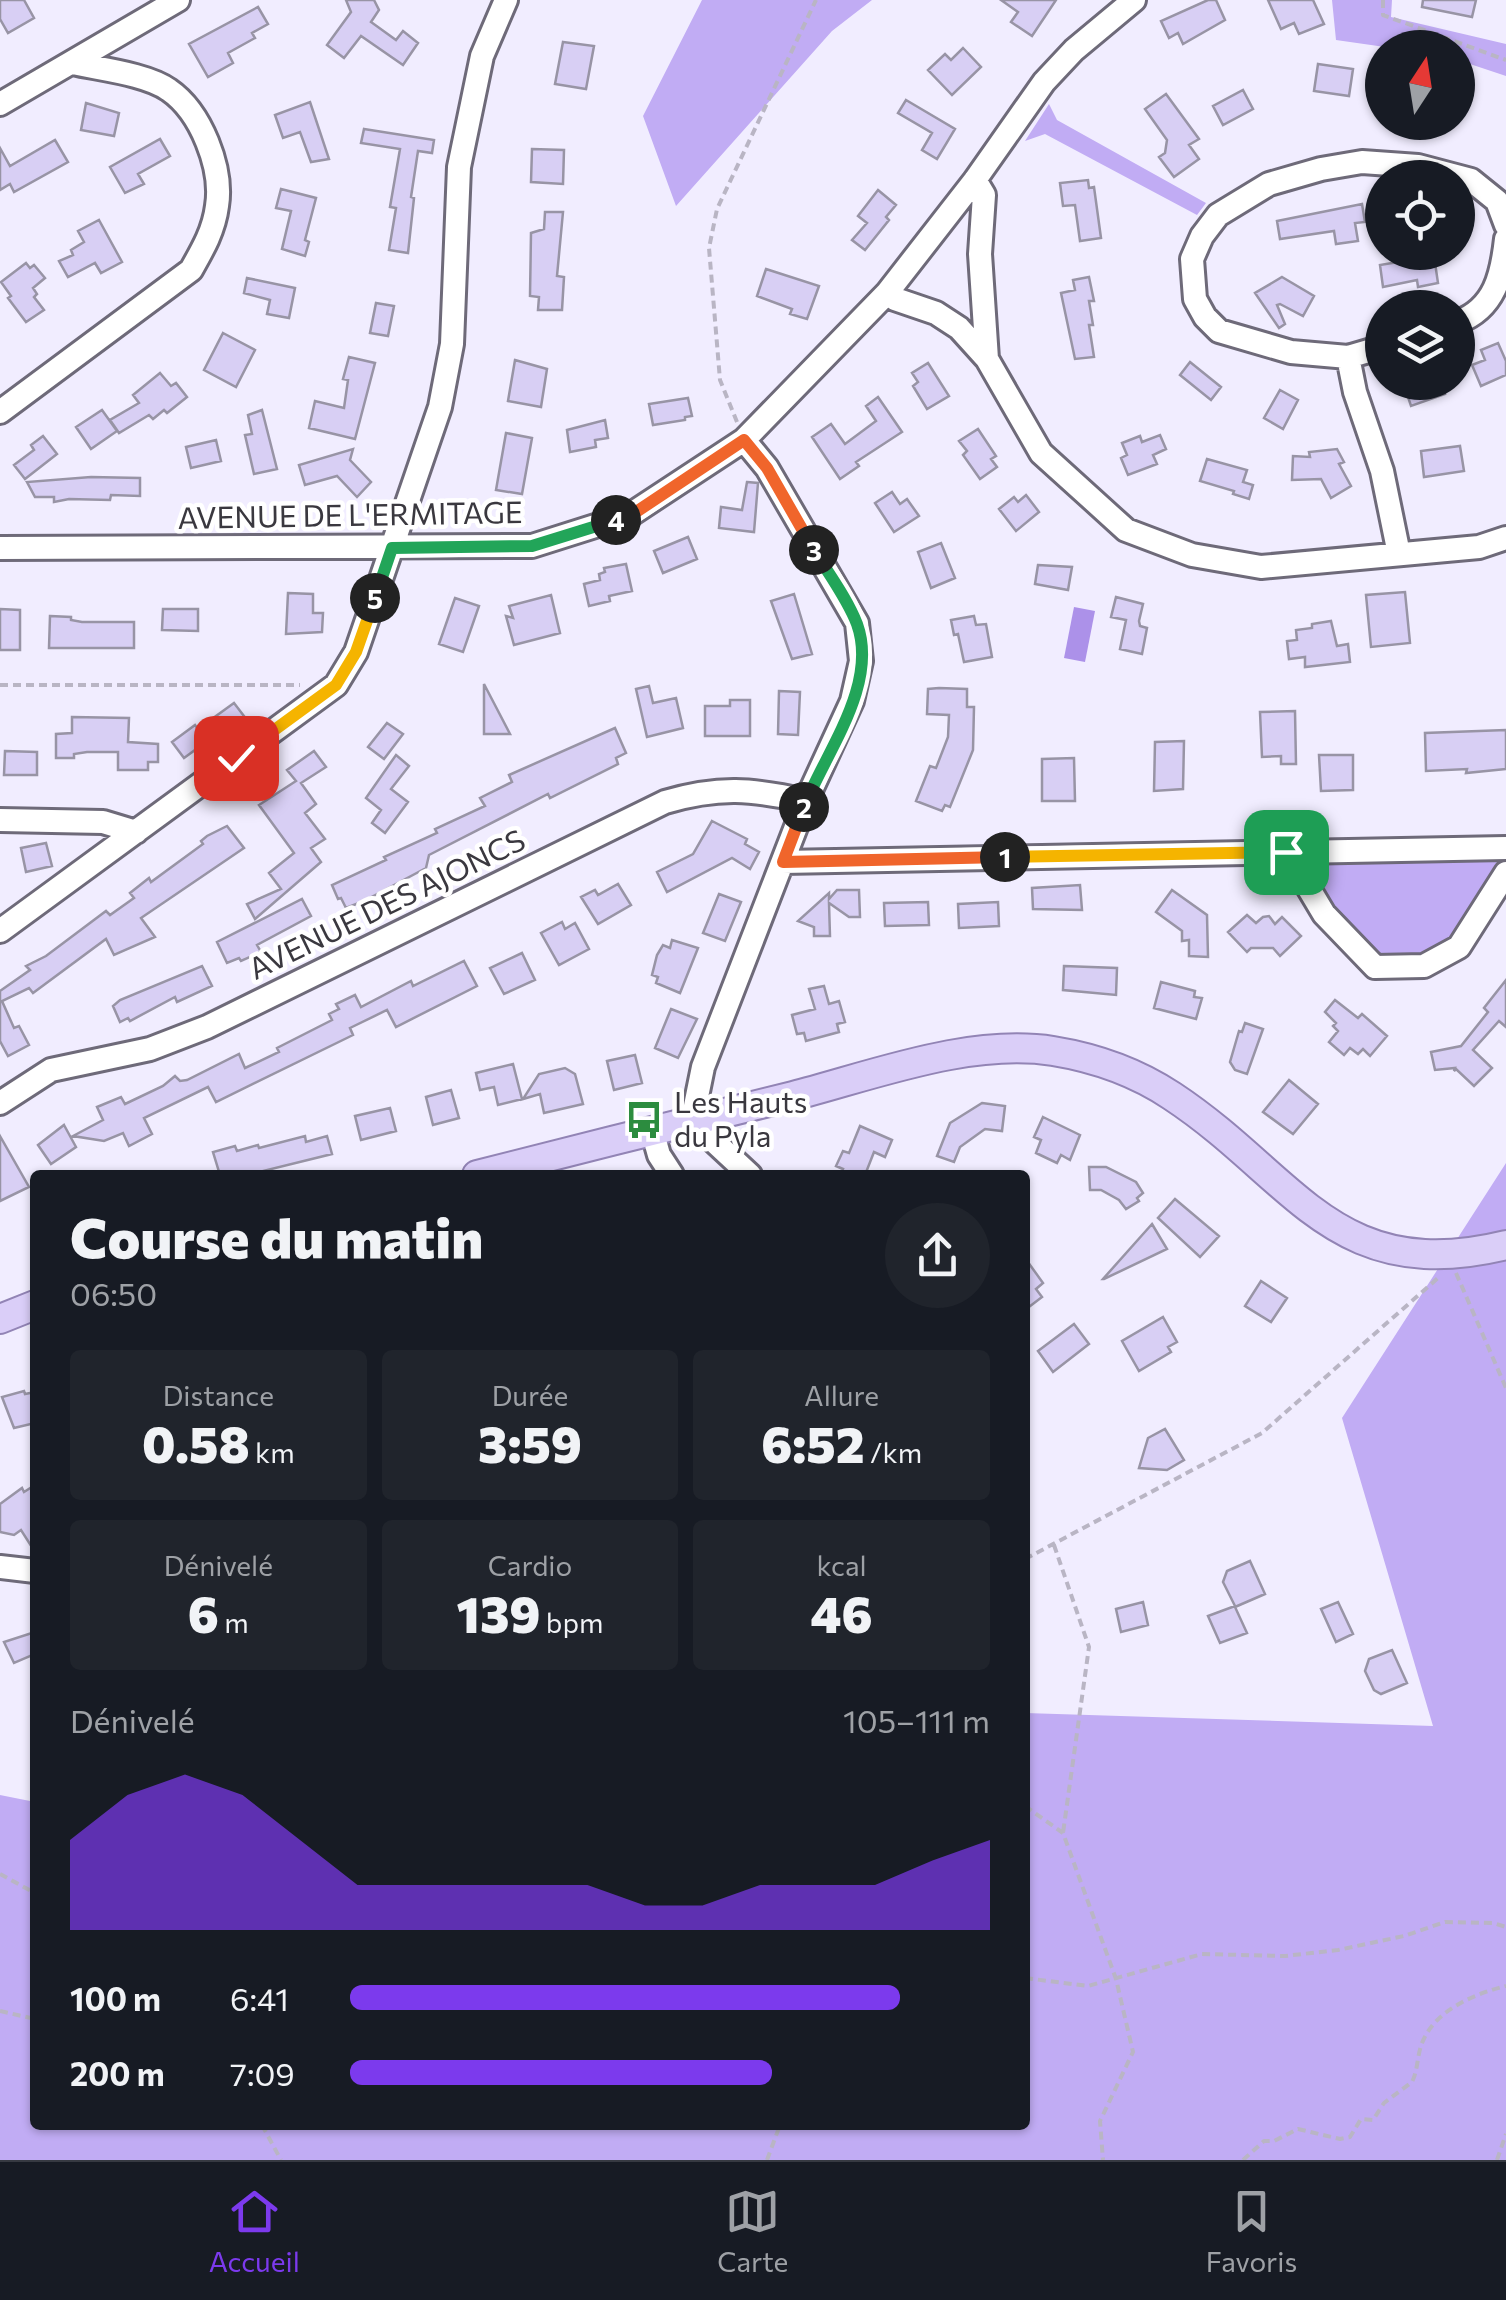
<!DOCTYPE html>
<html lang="fr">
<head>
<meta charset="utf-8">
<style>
  body { margin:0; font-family:Commissioner,sans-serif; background:#20242c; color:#f1f3f6; height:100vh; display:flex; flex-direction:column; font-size:38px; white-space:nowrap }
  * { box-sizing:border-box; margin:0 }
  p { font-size:32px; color:#9ea1a6 }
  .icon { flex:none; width:55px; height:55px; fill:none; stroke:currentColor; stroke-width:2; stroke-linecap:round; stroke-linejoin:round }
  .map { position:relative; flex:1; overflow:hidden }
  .panel { position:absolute; left:30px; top:1170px; width:1000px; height:960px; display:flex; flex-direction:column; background:#171b24; border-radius:10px; box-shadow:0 2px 8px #0004 }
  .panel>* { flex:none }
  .needle { width:65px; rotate:12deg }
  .buttons { position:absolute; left:1365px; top:30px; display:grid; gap:20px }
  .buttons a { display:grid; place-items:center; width:110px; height:110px; border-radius:50%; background:#171b24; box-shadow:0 2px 8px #0004; font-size:50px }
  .pin { position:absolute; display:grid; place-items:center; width:85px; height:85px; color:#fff; margin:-42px; border-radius:20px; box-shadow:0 5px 15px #0006 }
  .km { position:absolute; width:50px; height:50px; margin:-25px; border-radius:50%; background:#222; color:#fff; font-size:28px; line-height:50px; text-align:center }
  .round { display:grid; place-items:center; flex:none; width:105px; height:105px; border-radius:52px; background:#20242c }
  .headline { display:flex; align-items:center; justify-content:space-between; height:170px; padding:0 40px }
  h1 { font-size:55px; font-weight:800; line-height:75px }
  .stats { display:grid; grid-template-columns:repeat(3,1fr); gap:15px; height:170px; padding:10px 40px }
  .stats div { display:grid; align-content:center; border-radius:10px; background:#20242c; text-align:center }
  .stats b { font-size:50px; font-weight:800 }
  .stats small { font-size:28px; font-weight:400 }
  .stats p { font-size:28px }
  .chart { height:280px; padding:20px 40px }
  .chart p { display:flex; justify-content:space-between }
  .chart svg { width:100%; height:180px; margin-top:10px; fill:#7c3aed; opacity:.7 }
  ul { padding:0 40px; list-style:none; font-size:32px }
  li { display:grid; grid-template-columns:160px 120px 1fr; align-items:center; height:75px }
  li i { height:25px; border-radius:12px; background:#7c3aed }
  .dock { display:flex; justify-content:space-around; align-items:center; height:140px; border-top:2px solid #363941; background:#171b24; font-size:28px; color:#9ea1a6 }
  .dock a { display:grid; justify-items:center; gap:5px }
  .dock .on { color:#7c3aed }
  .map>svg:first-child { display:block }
</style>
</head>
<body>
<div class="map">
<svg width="1506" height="2160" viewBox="0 0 1506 2160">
  <rect width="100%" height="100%" fill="#f1edff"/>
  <path fill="#c1acf4" d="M702 0H872L832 31 676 206 643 116Z
    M1332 0H1392L1391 17 1506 44V76L1458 60V48H1392L1336 40Z
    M1049 104 1057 120 1206 203 1197 215 1045 134 1025 141Z
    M1506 849V872L1458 947 1375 965 1289 854Z
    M1506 1163V2160H0V1795L35 1802V2125H1025V1713L1433 1726 1342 1418Z"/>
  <path fill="#ac91e9" d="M1074 607 1095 611 1085 662 1064 658Z"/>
  <path fill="#d8cff4" stroke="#9894a5" stroke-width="2.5" d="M0 0H24L34 18 8 33 0 19Z
    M346 0H374L379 10 371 22 396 40 403 31 418 43 403 65 361 36 344 58 327 45 351 12Z
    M1001 0H1056L1032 36 1011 22 1018 12Z
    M1208 0H1216L1225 20 1183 44 1178 33 1169 38 1161 21Z
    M1268 0H1313L1324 24 1299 34 1294 23 1281 29Z
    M1423 0H1476L1472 17 1422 7Z
    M258 7 268 24 252 33 255 38 228 53 233 63 208 77 189 44Z
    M563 42 594 46 586 89 555 84Z
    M963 48 981 67 952 95 928 70 945 54 951 60Z
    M1318 64 1353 69 1349 96 1314 91Z
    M1243 90 1253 109 1223 125 1213 106Z
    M1166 94 1199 139 1189 145 1199 159 1174 177 1159 157 1165 153 1167 140 1145 109Z
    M906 100 955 129 937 159 922 150 932 133 898 113Z
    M310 102 329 159 311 162 300 132 283 138 275 115Z
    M86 103 119 113 114 136 81 130Z
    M364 129 434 140 432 153 418 151 411 197 414 198 408 253 389 250 396 208 390 207 400 149 361 143Z
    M160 139 170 156 138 174 144 184 125 193 110 167Z
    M55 140 68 162 14 192 10 184 0 190V148L10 166Z
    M532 149 564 150 563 184 531 182Z
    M1088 180 1089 188 1094 187 1101 238 1080 241 1075 205 1063 206 1060 183Z
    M281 189 316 198 305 240 309 242 305 256 282 249 291 211 276 208Z
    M878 190 896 205 886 217 889 220 865 250 852 240 867 223 858 216Z
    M1362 204 1365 222 1355 223 1358 241 1336 244 1334 231 1280 239 1277 221Z
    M545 212H563L557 276 564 277 562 310H538L539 297 530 296 531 233 544 229Z
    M99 220 122 262 101 273 95 263 68 277 59 261 73 255 71 250 84 242 78 231Z
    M1434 256 1438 283 1418 287 1417 280 1383 287 1380 265Z
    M26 263 30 268 34 265 45 278 33 288 37 294 34 297 44 310 26 322 8 298 11 296 1 282Z
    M766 269 819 286 807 319 790 314 792 309 757 296Z
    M1089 277 1094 301H1089L1093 325H1089L1094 357 1075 359 1061 293 1075 290 1073 280Z
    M1282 277 1314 296 1303 316 1280 304 1277 305 1285 324 1279 328 1255 293Z
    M247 278 295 288 289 318 267 314 270 300 244 293Z
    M376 303 394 306 388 336 370 333Z
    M223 333 255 350 236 387 204 370Z
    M1498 343 1506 361V375L1481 386 1472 365 1485 360 1481 350Z
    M349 357 375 363 355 439 309 428 315 401 344 408 348 380 343 379Z
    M515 360 547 369 541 407 508 401Z
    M1190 362 1221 387 1211 400 1180 375Z
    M928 363 949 396 927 409 913 386 918 382 912 373Z
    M160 373 171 386 176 383 187 397 167 413 164 410 153 419 149 415 119 433 110 420 139 403 133 395Z
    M1403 382H1441L1445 394 1411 406Z
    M1280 390 1298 400 1283 429 1264 418Z
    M878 397 902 432 856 462 859 466 840 479 812 437 831 424 845 444 876 421 866 406Z
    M688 398 692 416 685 417V420L653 425 649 404Z
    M102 410 117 431 91 449 76 427Z
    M262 410 277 469 254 474 245 435 252 434 248 415Z
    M605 420 608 438 595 440 596 447 570 452 567 430Z
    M978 429 996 456 991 459 997 467 980 479 963 455 967 451 959 441Z
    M506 433 532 438 522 494 496 490Z
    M1160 435 1166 449 1153 455 1157 464 1128 475 1121 458 1127 455 1122 443 1140 436 1142 442Z
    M43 436 57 454 25 479 14 465 34 450 31 445Z
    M216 440 221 461 191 468 186 447Z
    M1460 446 1464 471 1424 477 1421 451Z
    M353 449 350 460 371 482 357 497 337 476 305 485 299 465Z
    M1337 449 1344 462 1339 464 1351 486 1331 498 1321 479 1292 480 1293 456 1310 457 1309 452Z
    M1207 459 1247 470 1243 482 1253 485 1249 499 1233 494 1234 491 1200 481Z
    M91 477 140 478V496L111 495 110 500 69 499 54 502V497H35L27 482Z
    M747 482 758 483 754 532 719 528 721 507 742 510Z
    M892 492 900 504 907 499 919 516 894 532 875 503Z
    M1026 495 1039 512 1016 531 999 509 1014 497 1018 502Z
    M688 537 697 559 663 573 654 551Z
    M941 543 955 578 931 588 918 552Z
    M626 564 632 591 609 596 610 601 589 606 584 584 600 580 599 574 605 572 604 568Z
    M1038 565 1072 567 1068 590 1035 584Z
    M1405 592 1410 643 1371 647 1366 595Z
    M288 593 313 594V613H323L322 632 286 634Z
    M794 594 812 654 792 659 771 601Z
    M551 595 560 633 514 645 506 616 513 618 509 606Z
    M1116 597 1143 604 1139 621 1140 626 1147 628 1142 654 1120 649 1126 620 1111 617Z
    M455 598 479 606 463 652 439 644Z
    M0 609 20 610V650H0Z
    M163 609H198V631L162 630Z
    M50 616 71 617V620L82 622H134V648H49Z
    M974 616 976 625 986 624 992 657 964 662 958 634 954 635 951 620Z
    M1331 621 1337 646 1348 644 1350 662 1305 667V657L1289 659 1287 641 1297 640 1296 630 1312 628V624Z
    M484 684 510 734H484Z
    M649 686 653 703 676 698 683 728 647 737 636 689Z
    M939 688 967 689V707H974L973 750 950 807 945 805 942 811 916 801 930 766 936 768 948 737 949 715 927 714 928 689Z
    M779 691 800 692 798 735 778 734Z
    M730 700H750V736H705V706H730Z
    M234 703 247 720 228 735 226 732 220 737 217 734 184 758 172 742 195 725 198 729Z
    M1295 711 1296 764H1281V756L1262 757 1260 712Z
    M72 717 129 718 128 742 158 744V762H148V770H118V752H87L74 754V758H56V734L72 733Z
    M387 723 403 734 384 759 368 747Z
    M615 728 626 753 616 758 618 764 550 798 548 794 429 855 426 868 364 901 346 908 341 898 338 899 332 885 386 860 384 857 437 833 435 829 485 806 480 798 512 782 509 775Z
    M1506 730V769L1466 773 1467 769 1426 771 1425 733Z
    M1184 741 1183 789 1154 791 1155 742Z
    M5 751 37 752V775H4Z
    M314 751 326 767 301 783 316 804 305 813 325 839 311 848 321 862 255 919 247 904 281 889 269 873 294 853 259 805 296 781 287 770Z
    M396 755 409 766 391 789 408 802 385 833 372 823 381 810 366 798Z
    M1319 755H1353V790L1321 791Z
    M1074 758 1075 801H1042V759Z
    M712 821 747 839 745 844 759 852 750 869 732 858 667 892 657 872 693 854Z
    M227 826 244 848 141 918 155 937 114 955 106 939 33 993 29 988 2 1001 14 1028 19 1026 29 1045 8 1056 0 1041V991L30 970 26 966 46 956 106 911 110 915 134 898 130 893 149 878 151 882 203 844 201 841 207 836Z
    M46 843 52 866 26 872 21 848Z
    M618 884 631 905 598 924 581 897 595 890 598 895Z
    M1080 885 1082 910 1033 909 1032 888Z
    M837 890H859L860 917H849L829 903 830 936H814V927L798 921 829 893V899Z
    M1172 890 1207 915 1208 957 1189 956V940L1182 941V931L1156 912Z
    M719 894 741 902 725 941 703 933Z
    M302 899 311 916 257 945 261 952 241 961 239 958 227 963 217 942Z
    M928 902 929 925 885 926 884 903Z
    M998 902 999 926 959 928 958 904Z
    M1247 915 1256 923 1263 917 1269 916 1275 924 1282 917 1301 936 1280 956 1273 948H1251L1247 952 1228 932Z
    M562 922 565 929 575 923 589 949 559 965 541 933Z
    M672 940 698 948 680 993 656 983 658 977 652 975 657 955 663 945 670 948Z
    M522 953 535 980 504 994 490 968Z
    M464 961 477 986 396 1027 387 1010 350 1028 353 1035 216 1102 208 1087 144 1118 152 1134 129 1146 123 1133 104 1141 73 1136 103 1120 97 1107 121 1097 125 1104 163 1086 175 1076 180 1081 187 1080 239 1054 245 1068 279 1052 277 1048 332 1020 329 1014 339 1009 336 1004 355 995 361 1007 411 981 413 986Z
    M202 966 212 986 177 1002 175 997 130 1021 128 1018 120 1022 113 1006 120 1000Z
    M1064 966 1117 968 1116 995 1063 990Z
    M1506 980V1027L1499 1021 1473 1050 1492 1068 1474 1086 1456 1069 1454 1071 1455 1068 1435 1070 1431 1052 1461 1046 1488 1012 1484 1008Z
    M1161 982 1195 991 1194 997 1202 998 1196 1019 1154 1008Z
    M824 986 829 1004 839 1001 845 1022 837 1024 839 1032 806 1041 804 1033 797 1034 792 1015 815 1009 809 989Z
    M1335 1000 1358 1018 1362 1014 1387 1036 1370 1056 1363 1049 1358 1054 1350 1048 1344 1055 1329 1042 1338 1031 1333 1026 1336 1023 1325 1012Z
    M671 1009 697 1019 678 1058 655 1048Z
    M1245 1023 1263 1029 1247 1074 1235 1070 1230 1062 1239 1031 1242 1032Z
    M635 1055 642 1083 614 1090 607 1061Z
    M513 1064 522 1099 498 1105 494 1087 480 1090 476 1073Z
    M565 1068 575 1074 583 1104 544 1113 540 1094 523 1099 539 1074Z
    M1289 1080 1318 1104 1293 1134 1263 1112Z
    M451 1090 459 1118 433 1125 426 1097Z
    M982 1103 1005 1106 1002 1131 985 1129 960 1147 954 1162 937 1156 950 1123Z
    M390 1108 396 1131 361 1140 355 1116Z
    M1043 1117 1080 1135 1070 1160 1061 1155 1057 1163 1036 1153 1041 1140 1034 1137Z
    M64 1125 76 1147 51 1164 38 1145Z
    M860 1126 892 1140 885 1157 874 1152 865 1175H840L843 1169 836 1166 843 1151 849 1153Z
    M0 1136 29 1187 0 1201Z
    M305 1136 306 1142 327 1136 332 1154 247 1175H220L213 1152 235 1146 237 1151 258 1145 259 1148Z
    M1089 1167H1106L1136 1182 1143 1193 1137 1198 1139 1201 1126 1209 1119 1200 1101 1190H1090Z
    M1175 1199 1219 1236 1200 1257 1158 1218Z
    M1152 1224 1167 1249 1104 1279H1103Z
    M1025 1258 1043 1283 1036 1289 1042 1297 1025 1310Z
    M1261 1281 1287 1298 1271 1322 1245 1306Z
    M1163 1317 1177 1342 1168 1347 1171 1352 1139 1371 1122 1341Z
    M1074 1324 1089 1344 1053 1372 1038 1351Z
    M24 1391 25 1394 35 1392V1423L14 1428 2 1397Z
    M1165 1429 1184 1460 1167 1470 1139 1468 1148 1438Z
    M35 1485V1552L21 1530 14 1535 0 1532V1504L22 1488 24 1492Z
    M1250 1561 1265 1594 1235 1607 1247 1633 1220 1643 1208 1616 1235 1606 1223 1582 1227 1571Z
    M1143 1602 1148 1625 1121 1632 1116 1609Z
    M1338 1602 1353 1634 1336 1642 1321 1609Z
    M35 1632V1654L14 1663 4 1642Z
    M1392 1650 1407 1683 1381 1694 1374 1690 1365 1671 1369 1659Z"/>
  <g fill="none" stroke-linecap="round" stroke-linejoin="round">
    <g stroke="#6e6a79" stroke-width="28">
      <path id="minor" d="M0 104 178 0
        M975 180 984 195 980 254 987 359
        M887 293 895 299 936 313 959 328 987 359 1041 453 1126 530 1192 555 1261 567 1479 547 1506 538
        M1458 322C1495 308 1502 275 1506 239
        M1382 347 1348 357 1291 352 1219 331 1205 317 1195 299 1192 259 1202 236 1218 215 1269 184 1321 169 1362 162 1418 166 1471 180 1497 201 1506 225
        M1348 357 1355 392 1382 471 1399 554
        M0 412 191 270C203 249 214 230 217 206 223 168 201 112 169 90 147 74 99 69 73 63
        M744 440 767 468 857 623 861 661 852 701 806 801 703 1067 692 1121 750 1175
        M0 548 532 546 630 515 744 440 887 293 975 180 1044 82 1074 50 1134 0
        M0 820 103 822 136 832
        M1287 852 1324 914 1375 967 1424 966 1459 947 1506 873
        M783 862 1506 848
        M0 931 336 685 356 652 440 407 452 344 459 167 482 56 506 0
        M0 1103 51 1070 150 1049 207 1027 665 802C719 786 752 789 806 801
        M652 1130 659 1155 672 1175
        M0 1567 35 1571"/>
    </g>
    <g stroke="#9284b5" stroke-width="32">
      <path id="major" d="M477 1175C582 1148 688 1122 793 1096 874 1075 970 1038 1053 1051 1096 1058 1136 1072 1172 1096 1295 1177 1334 1287 1506 1245
        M0 1319 35 1305"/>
    </g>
    <path stroke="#b9b5c4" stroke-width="4" stroke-dasharray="8 5" stroke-linecap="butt" d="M1383 0V15L1506 60
      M737 422 720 380 709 248 717 209 816 0
      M0 685H300
      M1456 1273 1506 1388
      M1054 1545 1089 1647 1063 1833
      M1025 1559 1262 1433 1438 1278
      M1025 1806 1063 1833 1116 1979 1133 2052 1100 2121 1103 2160
      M0 1874 35 1893
      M1025 1978 1088 1986 1202 1954 1285 1956 1338 1950 1404 1936 1445 1922 1493 1923 1506 1927
      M0 2011 35 2019
      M262 2125 281 2160
      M767 2160 780 2125
      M1243 2160 1264 2141H1274L1298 2129 1340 2139 1350 2137 1361 2119 1373 2120 1384 2103 1412 2082C1418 2070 1417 2056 1422 2043 1435 2010 1474 1994 1506 1986
      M1497 2160 1506 2134"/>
    <use href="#minor" stroke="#fff" stroke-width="22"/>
    <use href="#major" stroke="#dacef8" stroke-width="28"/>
  </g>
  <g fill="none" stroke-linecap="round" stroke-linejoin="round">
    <g stroke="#fff" stroke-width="20">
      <path id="split-1" d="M1005 857 1286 852"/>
    </g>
    <g stroke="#fff" stroke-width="20">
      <path id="split-2" d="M804 807 783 862 1005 857"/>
    </g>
    <g stroke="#fff" stroke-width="20">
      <path id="split-3" d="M804 807C825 753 879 685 857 624 847 598 828 573 814 550"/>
    </g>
    <g stroke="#fff" stroke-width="20">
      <path id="split-4" d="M616 520 630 516 744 440 767 468 814 550"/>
    </g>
    <g stroke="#fff" stroke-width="20">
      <path id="split-5" d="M375 598 392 548 532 546 616 520"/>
    </g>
    <g stroke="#fff" stroke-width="20">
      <path id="split-6" d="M236 758 336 685 356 652 375 598"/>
    </g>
    <use href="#split-1" stroke="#f5b400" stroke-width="12"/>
    <use href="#split-2" stroke="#f0652b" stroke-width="12"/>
    <use href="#split-3" stroke="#22a559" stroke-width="12"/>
    <use href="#split-4" stroke="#f0652b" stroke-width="12"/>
    <use href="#split-5" stroke="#22a559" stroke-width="12"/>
    <use href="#split-6" stroke="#f5b400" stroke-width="12"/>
  </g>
  <defs>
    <g id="bus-bare" transform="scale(3)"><path d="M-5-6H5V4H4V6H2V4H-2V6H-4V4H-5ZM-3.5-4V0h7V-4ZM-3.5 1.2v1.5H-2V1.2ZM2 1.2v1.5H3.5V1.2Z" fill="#2c8c3f" stroke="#fff" stroke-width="2.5" paint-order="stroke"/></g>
  </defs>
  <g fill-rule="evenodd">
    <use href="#bus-bare" x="644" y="1120"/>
  </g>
  <g text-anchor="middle" stroke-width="9" stroke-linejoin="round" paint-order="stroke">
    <g font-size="30" fill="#3a383f" stroke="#fff">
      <text transform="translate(350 516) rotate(-1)" y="10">AVENUE DE L'ERMITAGE</text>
      <text transform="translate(387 905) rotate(-26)" y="10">AVENUE DES AJONCS</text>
    </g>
    <g font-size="30" fill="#3a383f" stroke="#fff" text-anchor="start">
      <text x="674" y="1113">Les Hauts<tspan x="674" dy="34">du Pyla</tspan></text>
    </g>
  </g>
</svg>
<div class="buttons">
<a><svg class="needle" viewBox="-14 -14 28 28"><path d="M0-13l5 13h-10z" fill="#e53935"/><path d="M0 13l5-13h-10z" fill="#9ea1a6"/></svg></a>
<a><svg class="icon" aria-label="locate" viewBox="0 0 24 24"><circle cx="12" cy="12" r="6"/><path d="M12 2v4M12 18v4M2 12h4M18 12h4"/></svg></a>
<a><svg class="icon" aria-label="layers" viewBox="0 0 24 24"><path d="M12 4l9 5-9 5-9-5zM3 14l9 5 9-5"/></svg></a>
</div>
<div class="pin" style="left:1286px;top:852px;background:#1e9e55"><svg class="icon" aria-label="arrive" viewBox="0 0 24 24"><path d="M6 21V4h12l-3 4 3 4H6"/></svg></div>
<div class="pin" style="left:236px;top:758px;background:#d93025"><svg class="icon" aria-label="check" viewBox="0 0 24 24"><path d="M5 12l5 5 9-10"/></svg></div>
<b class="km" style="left:1005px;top:857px">1</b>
<b class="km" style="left:804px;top:807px">2</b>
<b class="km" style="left:814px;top:550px">3</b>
<b class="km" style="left:616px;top:520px">4</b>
<b class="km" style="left:375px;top:598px">5</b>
<section class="panel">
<div class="headline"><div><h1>Course du matin</h1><p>06:50</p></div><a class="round"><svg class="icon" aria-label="share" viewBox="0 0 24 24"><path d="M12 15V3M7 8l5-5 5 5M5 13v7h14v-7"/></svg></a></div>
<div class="stats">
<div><p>Distance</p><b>0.58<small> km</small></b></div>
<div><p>Durée</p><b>3:59</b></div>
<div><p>Allure</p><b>6:52<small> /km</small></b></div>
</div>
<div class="stats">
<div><p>Dénivelé</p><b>6<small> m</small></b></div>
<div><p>Cardio</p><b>139<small> bpm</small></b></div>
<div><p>kcal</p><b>46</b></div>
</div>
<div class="chart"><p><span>Dénivelé</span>105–111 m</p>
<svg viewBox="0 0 160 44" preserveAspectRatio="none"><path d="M0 44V22L10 11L20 6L30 11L40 22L50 33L60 33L70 33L80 33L90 33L100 38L110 38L120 33L130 33L140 33L150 27L160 22V44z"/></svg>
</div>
<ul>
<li><b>100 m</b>6:41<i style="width:86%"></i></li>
<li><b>200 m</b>7:09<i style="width:66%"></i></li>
</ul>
</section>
</div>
<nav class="dock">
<a class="on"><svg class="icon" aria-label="home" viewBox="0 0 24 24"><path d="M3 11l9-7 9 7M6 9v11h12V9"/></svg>Accueil</a>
<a><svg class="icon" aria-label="map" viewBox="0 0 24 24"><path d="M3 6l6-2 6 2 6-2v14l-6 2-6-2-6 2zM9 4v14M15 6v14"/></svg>Carte</a>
<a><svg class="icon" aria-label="saved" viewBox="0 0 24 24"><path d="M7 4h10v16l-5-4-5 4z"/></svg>Favoris</a>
</nav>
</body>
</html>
